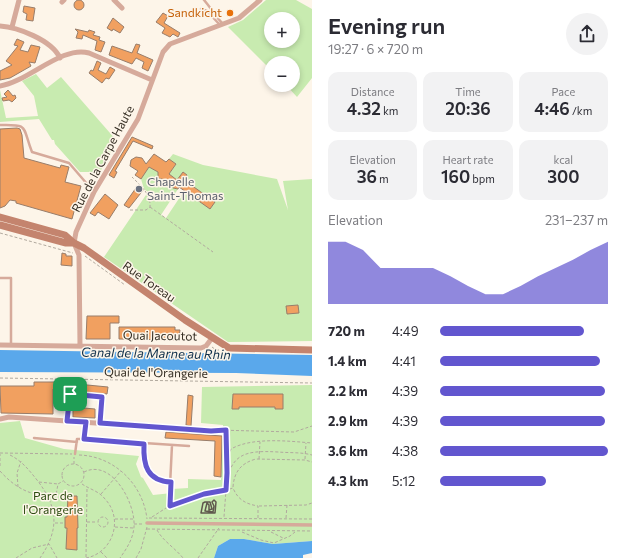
<!DOCTYPE html>
<html lang="en">
<head>
<meta charset="utf-8">
<style>
  body { margin:0; font-family:Commissioner,sans-serif; background:#f2f2f3; color:#2b2b33; height:100vh; display:flex; flex-direction:column; font-size:15px; white-space:nowrap }
  * { box-sizing:border-box; margin:0 }
  p { font-size:13px; color:#7c7c81 }
  .icon { flex:none; width:22px; height:22px; fill:none; stroke:currentColor; stroke-width:2; stroke-linecap:round; stroke-linejoin:round }
  .map { position:relative; flex:1; overflow:hidden }
  .panel { display:flex; flex-direction:column; background:#fff; width:312px }
  .panel>* { flex:none }
  .fabs { position:absolute; left:264px; top:12px; display:grid; gap:8px }
  .fabs a { display:grid; place-items:center; width:36px; height:36px; border-radius:50%; background:#fff; box-shadow:0 2px 6px #0003; font-size:20px }
  .pin { position:absolute; display:grid; place-items:center; width:34px; height:34px; color:#fff; margin:-17px; border-radius:8px; box-shadow:0 2px 6px #0006 }
  .round { display:grid; place-items:center; flex:none; width:42px; height:42px; border-radius:21px; background:#f2f2f3 }
  .headline { display:flex; align-items:center; justify-content:space-between; height:68px; padding:0 16px }
  h1 { font-size:22px; font-weight:600; line-height:30px }
  .stats { display:grid; grid-template-columns:repeat(3,1fr); gap:6px; height:68px; padding:4px 16px }
  .stats div { display:grid; align-content:center; border-radius:10px; background:#f2f2f3; text-align:center }
  .stats b { font-size:17px; font-weight:600 }
  .stats small { font-size:11px; font-weight:400 }
  .stats p { font-size:11px }
  .chart { height:112px; padding:8px 16px }
  .chart p { display:flex; justify-content:space-between }
  .chart svg { width:100%; height:72px; margin-top:4px; fill:#6256cf; opacity:.7 }
  ul { padding:0 16px; list-style:none; font-size:13px }
  li { display:grid; grid-template-columns:64px 48px 1fr; align-items:center; height:30px }
  li i { height:10px; border-radius:5px; background:#6256cf }
  main { display:flex; flex:1; min-height:0 }
  .map>svg:first-child { display:block }
</style>
</head>
<body>
<main>
<div class="map">
<svg width="312" height="558" viewBox="0 0 312 558">
  <rect width="100%" height="100%" fill="#fdf5e9"/>
  <path fill="#c8ebb0" fill-rule="evenodd" d="M266 0H296L312 9V78L297 97 286 85H293V63H271V70L228 27 243 20ZM271 19H293V41H271Z
    M36 74 47 88 61 77 117 141 100 172H80L55 144 54 140H52L39 119 0 122V90L6 118 38 116 34 96 22 81Z
    M173 154 203 165 277 179 288 210 283 181 312 179V341L228 342 104 257 148 192 144 189 141 179 149 167 158 172V177L161 178V180L169 183V185H173V188L178 189 161 215 166 218 184 191 210 208 215 202 189 184 182 183 187 175 183 172 178 180 167 173H170L176 164 169 159Z
    M312 385V541L273 544 244 539H230L218 546 214 558H0V423L20 421 25 438 64 449 139 456 136 464 141 477 143 478 153 495 172 493V489L188 488V479L221 480 223 425 201 423 202 387Z"/>
  <path fill="#5aa8eb" d="M0 350 312 355V376L236 373 0 372Z
    M230 539H244L273 544 312 541V553L303 555V558H214L218 546Z"/>
  <path fill="#f1a060" stroke="#987d6a" d="M74 5a5 5 0 1 1 10 0a5 5 0 1 1-10 0Z
    M24 6 35 8 33 21 26 20 27 14 23 12Z
    M163 13 168 16 164 23 180 33 178 37 173 34 170 37 162 33 165 28 156 22Z
    M113 18 124 27 120 33 113 29 112 31 107 28Z
    M75 29 88 32 89 30 95 32 93 35 100 37 99 40 105 42 101 52 95 50 97 41 83 35 82 39 76 38 78 32Z
    M17 39 24 42 20 50 28 52 31 45 40 47 35 63 29 62 31 66 10 78 0 80V71L12 65 6 61 18 46 14 45Z
    M136 44 140 45 137 53 153 60 148 71 142 68 144 62 136 58 132 64 109 55 112 46 132 53Z
    M97 61 101 63 98 70 106 74 110 67 115 70 109 79 106 78 102 83 89 73 91 70 93 71Z
    M8 90 13 96 15 95 16 98 12 102 9 100 3 101 2 98 7 97 4 94Z
    M17 128 20 129 22 135 24 158 60 168 61 165 69 167 65 182 81 186 72 219 16 203V201L10 200 5 206 0 208V129Z
    M132 137 153 146 152 149 133 141 115 171 117 172 114 178 109 175Z
    M154 154 166 162 169 159 176 164 169 174 177 180 183 172 187 175 184 180 215 202 210 209 179 187 178 189 173 188V185H169V183H165V180L158 178V172L149 167 141 179 135 175 138 171 130 166 131 160 136 157 142 158 146 164Z
    M138 185 144 189 129 208 124 205Z
    M105 194 118 205 109 219 98 212 95 216 90 213Z
    M62 253 66 254V256H72V266L61 265Z
    M298 305 299 313 287 314 286 306Z
    M87 316H119V323H110V339H86Z
    M119 327H175V330H180L179 340 119 339Z
    M34 382H56L108 387 107 394 53 389V414L1 413 0 386H34Z
    M233 394H283V409H275V407H239V409H232Z
    M188 395 193 396 191 426 186 425Z
    M73 407 95 409V418L73 417Z
    M166 432 222 436 221 477 214 476 215 441 165 438Z
    M68 496H77L78 528H77V550L66 549 67 528H65V517H67Z"/>
  <g fill="none" stroke-linecap="round" stroke-linejoin="round">
    <path stroke="#b1a99e" stroke-width="1" stroke-dasharray="3 2" stroke-linecap="butt" d="M150 207 213 252
      M130 210H146L150 207C151 194 141 186 132 177
      M0 233 73 253
      M85 256 125 285
      M212 347 216 350H222
      M209 350H216
      M0 378 312 383
      M216 430 294 432 312 426
      M226 430 227 459
      M0 453 72 454
      M10 455C22 461 29 470 37 480 58 507 60 529 40 558
      M79 455C114 456 143 484 147 519
      M259 459 260 442
      M305 459 306 443
      M74 464V457
      M62 475a11 11 0 1 1 22 0a11 11 0 1 1-22 0Z
      M0 466V454
      M0 471C15 488 33 498 56 495L58 484 63 481
      M227 471V461L231 449C252 437 288 441 312 443
      M84 472C112 458 136 504 134 527 133 539 127 548 120 558
      M39 482 58 484
      M82 484C89 489 99 491 105 499 124 519 113 553 86 558
      M18 487 17 473 21 461
      M233 487C234 472 241 463 256 459L305 460 312 462
      M101 494 121 471
      M172 505 204 494 226 490 224 517
      M259 506 306 505 312 503
      M98 522a5 5 0 1 1 10 0a5 5 0 1 1-10 0Z
      M152 517 166 508
      M149 518 312 519
      M258 518V506C246 504 238 500 233 488L226 490C229 454 244 450 278 452 289 453 301 452 312 455
      M286 518 287 505
      M115 519H134
      M87 522H97
      M55 523H65
      M134 524H142
      M115 527 133 528
      M147 529 312 531
      M157 530C163 541 175 548 183 558
      M242 532 261 540 274 543 290 536 295 532
      M271 532 283 538
      M101 552 107 558
      M86 557 87 488
      M16 558 32 548 49 544 57 558
      M136 558 141 549 147 527
      M198 558 219 528"/>
    <path stroke="#d6aa9b" stroke-width="2.5" d="M204 0C211 8 215 16 223 24
      M201 9 207 11 220 25
      M0 125C30 124 22 127 32 152L69 163 94 192
      M0 278H11V345
      M67 421 69 395 102 397 100 423
      M86 422 84 439 189 446
      M34 438 77 442
      M144 444C143 465 147 481 171 482
      M75 454 77 439H84
      M169 506 172 445"/>
    <path stroke="#d6aa9b" stroke-width="3.5" d="M147 523 312 525"/>
    <path stroke="#d6aa9b" stroke-width="5" d="M114 0 122 8
      M62 2 64 0
      M0 26C17 27 52 40 60 58
      M12 27 19 0
      M0 86C28 82 62 45 89 53L152 80
      M0 345 201 348 206 346 212 338
      M80 346 79 255 74 243 76 232 94 192 138 119 163 52 170 44 239 18 260 0
      M0 419 9 417 211 431"/>
    <path stroke="#c4846e" stroke-width="7" d="M0 217 65 235 74 243
      M0 225 66 243H74L84 248 185 320 229 348 312 350"/>
    <path stroke="#5f584d" stroke-width="1.5" d="M214 500 216 502 215 513H201L203 503 205 502H210L212 509 209 510V505L207 503 205 511 213 512 214 506 212 502Z"/>
  </g>
  <g fill="none" stroke-linecap="round" stroke-linejoin="round">
    <g stroke="#fff" stroke-width="8">
      <path id="route" d="M70 394 102 397 100 423 211 431 226 430 227 473 226 490 204 494 170 506 171 482C147 481 143 465 144 444L84 439 86 422 67 421Z"/>
    </g>
    <use href="#route" stroke="#6256cf" stroke-width="5"/>
  </g>
  <circle fill="#e8710a" stroke="#fdf5e9" stroke-width="1.5" cx="230" cy="13" r="4"/>
  <circle fill="#6b7280" stroke="#fdf5e9" stroke-width="1.5" cx="139" cy="189" r="4"/>
  <g text-anchor="middle" stroke-width="3" stroke-linejoin="round" paint-order="stroke">
    <g font-size="12" fill="#c56008" stroke="#fdf5e9" text-anchor="end">
      <text x="222" y="17">Sandkicht</text>
    </g>
    <g font-size="12" fill="#352e23" stroke="#fdf5e9">
      <text transform="translate(103 159) rotate(-62)" y="4">Rue de la Carpe Haute</text>
      <text transform="translate(149 282) rotate(35)" y="4">Rue Toreau</text>
      <text transform="translate(160 336) rotate(1)" y="4">Quai Jacoutot</text>
      <text transform="translate(156 373) rotate(1)" y="4">Quai de l'Orangerie</text>
    </g>
    <g font-size="12" fill="#5b616d" stroke="#fdf5e9" text-anchor="start">
      <text x="147" y="186">Chapelle<tspan x="147" dy="14">Saint-Thomas</tspan></text>
    </g>
    <g font-size="12" fill="#2d4c10" stroke="#fdf5e9">
      <text x="53" y="500">Parc de<tspan x="53" dy="14">l'Orangerie</tspan></text>
    </g>
    <g font-size="13" font-style="italic" fill="#10304b" stroke="#fdf5e9">
      <text transform="translate(156 353) rotate(1)" y="5">Canal de la Marne au Rhin</text>
    </g>
  </g>
</svg>
<div class="fabs">
<a>+</a>
<a>−</a>
</div>
<div class="pin" style="left:70px;top:394px;background:#1e9e55"><svg class="icon" aria-label="arrive" viewBox="0 0 24 24"><path d="M6 21V4h12l-3 4 3 4H6"/></svg></div>
</div>
<section class="panel">
<div class="headline"><div><h1>Evening run</h1><p>19:27 · 6 × 720 m</p></div><a class="round"><svg class="icon" aria-label="share" viewBox="0 0 24 24"><path d="M12 15V3M7 8l5-5 5 5M5 13v7h14v-7"/></svg></a></div>
<div class="stats">
<div><p>Distance</p><b>4.32<small> km</small></b></div>
<div><p>Time</p><b>20:36</b></div>
<div><p>Pace</p><b>4:46<small> /km</small></b></div>
</div>
<div class="stats">
<div><p>Elevation</p><b>36<small> m</small></b></div>
<div><p>Heart rate</p><b>160<small> bpm</small></b></div>
<div><p>kcal</p><b>300</b></div>
</div>
<div class="chart"><p><span>Elevation</span>231–237 m</p>
<svg viewBox="0 0 160 44" preserveAspectRatio="none"><path d="M0 44V6L10 6L20 11L30 22L40 22L50 22L60 22L70 27L80 33L90 38L100 38L110 33L120 27L130 22L140 17L150 11L160 6V44z"/></svg>
</div>
<ul>
<li><b>720 m</b>4:49<i style="width:86%"></i></li>
<li><b>1.4 km</b>4:41<i style="width:95%"></i></li>
<li><b>2.2 km</b>4:39<i style="width:98%"></i></li>
<li><b>2.9 km</b>4:39<i style="width:98%"></i></li>
<li><b>3.6 km</b>4:38<i style="width:100%"></i></li>
<li><b>4.3 km</b>5:12<i style="width:63%"></i></li>
</ul>
</section>
</main>
</body>
</html>
